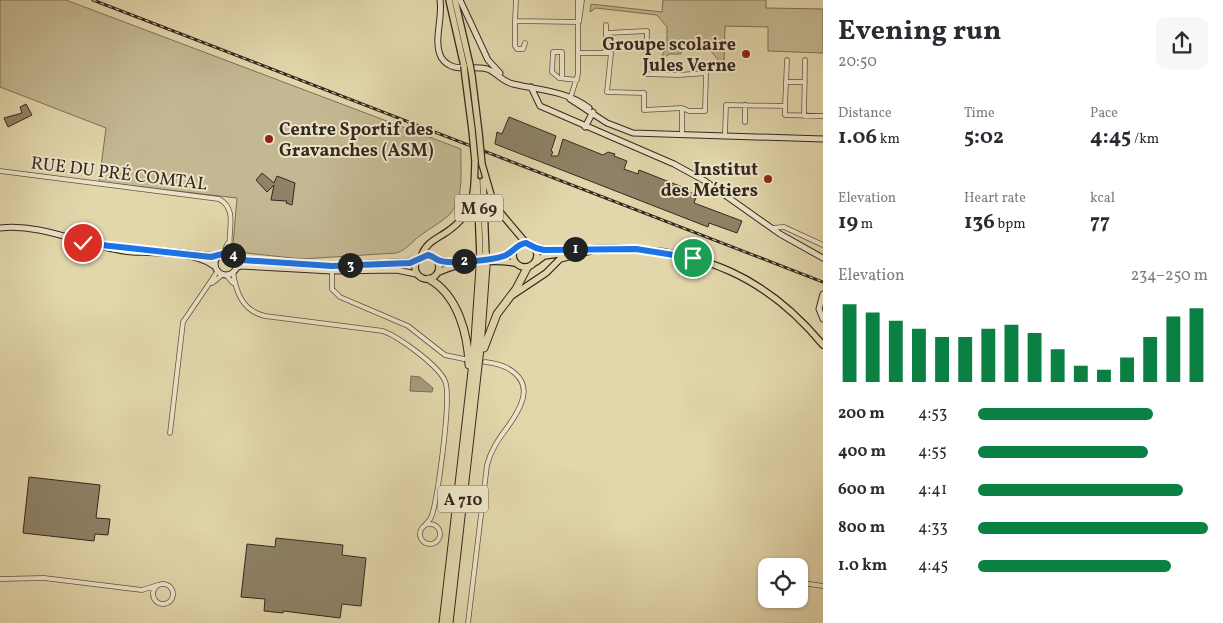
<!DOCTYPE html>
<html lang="en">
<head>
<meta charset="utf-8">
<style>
  body { margin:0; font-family:Vollkorn,serif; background:#f7f7f7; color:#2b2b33; height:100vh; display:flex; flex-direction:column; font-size:19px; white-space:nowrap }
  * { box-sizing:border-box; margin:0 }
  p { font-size:16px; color:#7c7c81 }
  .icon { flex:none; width:28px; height:28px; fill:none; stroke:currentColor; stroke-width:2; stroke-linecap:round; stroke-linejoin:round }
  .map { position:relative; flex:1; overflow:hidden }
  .sheet { display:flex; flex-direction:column; background:#fff; width:400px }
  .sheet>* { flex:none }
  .controls { position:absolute; left:758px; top:558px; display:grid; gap:10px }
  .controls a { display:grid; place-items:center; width:50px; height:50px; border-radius:10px; background:#fff; box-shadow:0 1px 4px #0004; font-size:25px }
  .pin { position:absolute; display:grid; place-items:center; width:42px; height:42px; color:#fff; margin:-21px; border:2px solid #fff; border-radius:50%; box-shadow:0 1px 5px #0007 }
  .km { position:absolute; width:25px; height:25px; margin:-12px; border-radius:50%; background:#222; color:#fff; font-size:14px; line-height:25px; text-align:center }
  .round { display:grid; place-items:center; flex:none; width:52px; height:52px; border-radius:10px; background:#f7f7f7 }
  .overview { display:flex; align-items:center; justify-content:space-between; height:85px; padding:0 15px }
  h1 { font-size:28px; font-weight:700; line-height:38px }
  .figures { display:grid; grid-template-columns:repeat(3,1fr); gap:8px; height:85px; padding:5px 15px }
  .figures div { display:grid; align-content:center }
  .figures b { font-size:21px; font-weight:700 }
  .figures small { font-size:14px; font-weight:400 }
  .figures p { font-size:14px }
  .chart { height:140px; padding:10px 15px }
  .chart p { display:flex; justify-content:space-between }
  .chart svg { width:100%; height:90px; margin-top:5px; stroke:#0b8043; stroke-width:6 }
  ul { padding:0 15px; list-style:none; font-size:16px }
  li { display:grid; grid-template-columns:80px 60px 1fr; align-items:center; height:38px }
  li i { height:12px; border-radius:6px; background:#0b8043 }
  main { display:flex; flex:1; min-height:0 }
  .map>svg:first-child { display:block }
</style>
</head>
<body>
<main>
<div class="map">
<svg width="823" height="623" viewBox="0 0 823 623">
  <rect width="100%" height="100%" fill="#e2d6ab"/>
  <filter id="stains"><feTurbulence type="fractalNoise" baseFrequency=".004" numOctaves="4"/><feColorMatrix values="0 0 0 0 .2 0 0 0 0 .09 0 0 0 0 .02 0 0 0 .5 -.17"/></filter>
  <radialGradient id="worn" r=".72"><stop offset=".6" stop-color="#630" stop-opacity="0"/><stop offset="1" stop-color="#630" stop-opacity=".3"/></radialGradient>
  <path fill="#c4b893" stroke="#7c7058" d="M0 0H66L461 149C460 170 465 197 450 214 442 222 430 228 421 235 412 241 407 250 396 253L301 259 238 252 233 245 237 198 99 182 106 128 0 87Z
    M663 0H766V8L823 9V53L768 51V27L725 26 724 67 710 50 682 49 681 54H669L664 58V68L666 72H661L663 53 667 49V27L657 15 596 8 590 12 591 4 662 12Z"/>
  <path fill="#a69b7b" stroke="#786d56" d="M411 376 420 377 433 388 432 392 410 391Z"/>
  <path fill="#8e8267" stroke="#33281e" d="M26 104 32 115 8 127 4 118 22 113 20 107Z
    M509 117 556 136 551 151 553 152 551 156H558L563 139 603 155 608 152 615 154 614 156 627 161 624 169 638 174 639 170 690 190 689 192 697 195 694 203 742 221 737 233 709 223 708 227 495 144 497 132 502 134Z
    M262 173 274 183 277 176 295 183 292 205 286 203 287 201 271 200 274 185 267 192 256 180Z
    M29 477 100 485 96 518 110 519 108 535 95 534 94 541 23 533Z
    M276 538 343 545 342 555 366 558 361 606 342 604 340 618 283 611V613L264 611 265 599 241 597 247 544 275 547Z"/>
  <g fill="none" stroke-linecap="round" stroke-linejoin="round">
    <g stroke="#5f5441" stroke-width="5.5">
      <path id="street" d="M516 0 515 21 579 22
        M515 21V46L517 49H523L525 43
        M579 22 582 0
        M606 33V25
        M578 53H611L607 92 644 93V110L682 108 689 111H705L706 73 679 75 646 74 647 31 606 33 605 53
        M562 78V52H553L552 72 559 78 577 80
        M786 82H805
        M570 99 578 74V0
        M785 106 787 60
        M804 116 805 60
        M745 122V105
        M725 133 726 105 785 106V115L823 116
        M682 135V108
        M0 171 219 199C240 210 225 235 231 254
        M772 228 784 227 823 245
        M223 253 228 243
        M332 271V289L340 297 408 326 445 355 464 359
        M233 272C236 293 243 311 265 316L383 331C399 337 438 365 445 381 452 396 438 495 432 515 431 519 429 521 426 524
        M226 275 233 283
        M212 283 222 275
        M170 433 183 322 217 272
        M420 534a10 10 0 1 1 20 0a10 10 0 1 1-20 0Z
        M0 579 44 578 142 590 158 585
        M803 583 823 586
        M153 594a10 10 0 1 1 20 0a10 10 0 1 1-20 0Z
        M468 623 487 465C494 438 512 427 521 404 532 377 507 364 485 362"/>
    </g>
    <g stroke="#33281e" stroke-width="7">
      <path id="secondary" d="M440 0C443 18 433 41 441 57 451 74 471 65 487 69 496 72 503 82 513 84 538 90 568 91 589 108
        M460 0 488 60 500 73
        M531 87 540 106 674 164 705 181 780 234 823 258
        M570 99 607 123 633 133 823 139
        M585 127 593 112
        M0 228C45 223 87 248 132 252 155 253 196 252 214 266
        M98 244 217 256
        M215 264a11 11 0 1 1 22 0a11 11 0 1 1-22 0Z
        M236 259 332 265 416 261
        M236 268 241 266 332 271 397 270 416 274
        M823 294 819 309 823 319"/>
    </g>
    <g stroke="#33281e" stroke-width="8">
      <path id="primary" d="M449 0 464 66
        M455 0 470 65
        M465 76 472 130
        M472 76 479 133
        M482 164 494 205 526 243
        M477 181 480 256
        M483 181 486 255
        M513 255a12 12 0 1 1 24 0a12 12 0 1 1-24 0Z
        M536 248C562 252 590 248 616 248 703 250 767 277 823 345
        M415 267a12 12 0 1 1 24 0a12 12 0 1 1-24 0Z
        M421 257C425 245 432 241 442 235 475 215 474 196 475 161
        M437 260C460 263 494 263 514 251
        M536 262 544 256 565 253
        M439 272C460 262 492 259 515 263
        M513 295 546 273 560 259 590 251"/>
    </g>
    <g stroke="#33281e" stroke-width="9">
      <path id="highway" d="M429 279C458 295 468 335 469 365
        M484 348 497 314 516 289 527 268
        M443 623 474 354 480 267
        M449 623 480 348 486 266"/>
    </g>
    <use href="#street" stroke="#ece4c8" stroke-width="4"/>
    <use href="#secondary" stroke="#ece4c8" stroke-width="5"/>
    <use href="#primary" stroke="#e2d6ab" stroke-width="5.5"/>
    <use href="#highway" stroke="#e2d6ab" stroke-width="7"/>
    <g stroke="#33281e" stroke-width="3">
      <path id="rail" d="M93 0 823 282"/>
    </g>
    <use href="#rail" stroke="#ece4c8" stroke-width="1" stroke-dasharray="4" stroke-linecap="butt"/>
    <g stroke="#33281e" stroke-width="8" stroke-linecap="butt">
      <path id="primary-bridge" d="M470 65 472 76
        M464 66 465 76
        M472 130 475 161
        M479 133 482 164"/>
    </g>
    <g stroke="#33281e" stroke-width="9" stroke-linecap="butt">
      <path id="highway-bridge" d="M486 266V255
        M480 267V256"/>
    </g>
    <use href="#primary-bridge" stroke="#e2d6ab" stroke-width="5.5"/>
    <use href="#highway-bridge" stroke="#e2d6ab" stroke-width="7"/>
  </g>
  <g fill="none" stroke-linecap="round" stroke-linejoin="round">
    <g stroke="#fff" stroke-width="10">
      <path id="route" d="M83 243 211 257 226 253 241 260 332 266 410 263 428 255C433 256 434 258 438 260 448 265 493 260 504 256 513 253 516 244 526 243L536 248 544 250 636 249 693 258"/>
    </g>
    <use href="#route" stroke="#1a73e8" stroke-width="6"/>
  </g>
  <g fill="#8f2418" stroke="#ece4c8" stroke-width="2">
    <circle cx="746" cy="54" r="5"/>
    <circle cx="269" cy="139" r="5"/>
    <circle cx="768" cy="179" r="5"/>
  </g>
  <g text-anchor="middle" stroke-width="4" stroke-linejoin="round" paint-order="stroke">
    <g fill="#ece4c8" stroke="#6a6051" stroke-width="1">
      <rect x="455" y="194.5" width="48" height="27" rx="4"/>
      <rect x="438" y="485.5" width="50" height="27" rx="4"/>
    </g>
    <g font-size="16" font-weight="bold" fill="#33281e">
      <text x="479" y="214">M 69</text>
      <text x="463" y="505">A 710</text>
    </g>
    <g font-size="18" font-weight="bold" fill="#33281e" stroke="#ece4c8" text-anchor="end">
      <text x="736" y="50">Groupe scolaire<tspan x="736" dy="21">Jules Verne</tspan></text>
      <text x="279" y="135" text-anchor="start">Centre Sportif des<tspan x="279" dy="21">Gravanches (ASM)</tspan></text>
      <text x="758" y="175">Institut<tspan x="758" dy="21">des Métiers</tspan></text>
    </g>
    <g font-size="18" fill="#33281e" stroke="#ece4c8">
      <text transform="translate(119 173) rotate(7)" y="6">RUE DU PRÉ COMTAL</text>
    </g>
  </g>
  <rect width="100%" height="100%" filter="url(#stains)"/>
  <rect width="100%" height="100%" fill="url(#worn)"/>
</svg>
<div class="controls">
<a><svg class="icon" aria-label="locate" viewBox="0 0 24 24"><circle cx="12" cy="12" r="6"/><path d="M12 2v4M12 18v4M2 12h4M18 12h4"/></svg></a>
</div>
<div class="pin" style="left:693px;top:258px;background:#1e9e55"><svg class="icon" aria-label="arrive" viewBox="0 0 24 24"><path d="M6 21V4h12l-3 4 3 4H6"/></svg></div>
<div class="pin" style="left:83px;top:243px;background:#d93025"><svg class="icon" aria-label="check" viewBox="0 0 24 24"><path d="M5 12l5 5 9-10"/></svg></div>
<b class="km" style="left:575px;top:249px">1</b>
<b class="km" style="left:464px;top:261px">2</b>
<b class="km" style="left:350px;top:265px">3</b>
<b class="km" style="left:233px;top:255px">4</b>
</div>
<section class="sheet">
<div class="overview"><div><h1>Evening run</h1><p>20:50</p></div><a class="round"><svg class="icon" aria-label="share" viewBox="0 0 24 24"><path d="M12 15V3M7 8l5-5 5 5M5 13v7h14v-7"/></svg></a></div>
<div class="figures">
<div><p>Distance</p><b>1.06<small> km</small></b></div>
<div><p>Time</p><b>5:02</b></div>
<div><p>Pace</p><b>4:45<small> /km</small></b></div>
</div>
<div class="figures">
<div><p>Elevation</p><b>19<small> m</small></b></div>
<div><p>Heart rate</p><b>136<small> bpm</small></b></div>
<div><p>kcal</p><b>77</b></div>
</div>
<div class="chart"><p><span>Elevation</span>234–250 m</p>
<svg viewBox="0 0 160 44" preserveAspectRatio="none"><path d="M5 44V6M15 44V10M25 44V14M35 44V18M45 44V22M55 44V22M65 44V18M75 44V16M85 44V20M95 44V28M105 44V36M115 44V38M125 44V32M135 44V22M145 44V12M155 44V8"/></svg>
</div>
<ul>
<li><b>200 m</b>4:53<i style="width:76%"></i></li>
<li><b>400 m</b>4:55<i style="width:74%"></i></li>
<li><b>600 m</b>4:41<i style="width:89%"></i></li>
<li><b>800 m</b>4:33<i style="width:100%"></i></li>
<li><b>1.0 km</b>4:45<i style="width:84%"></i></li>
</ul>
</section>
</main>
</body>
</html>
